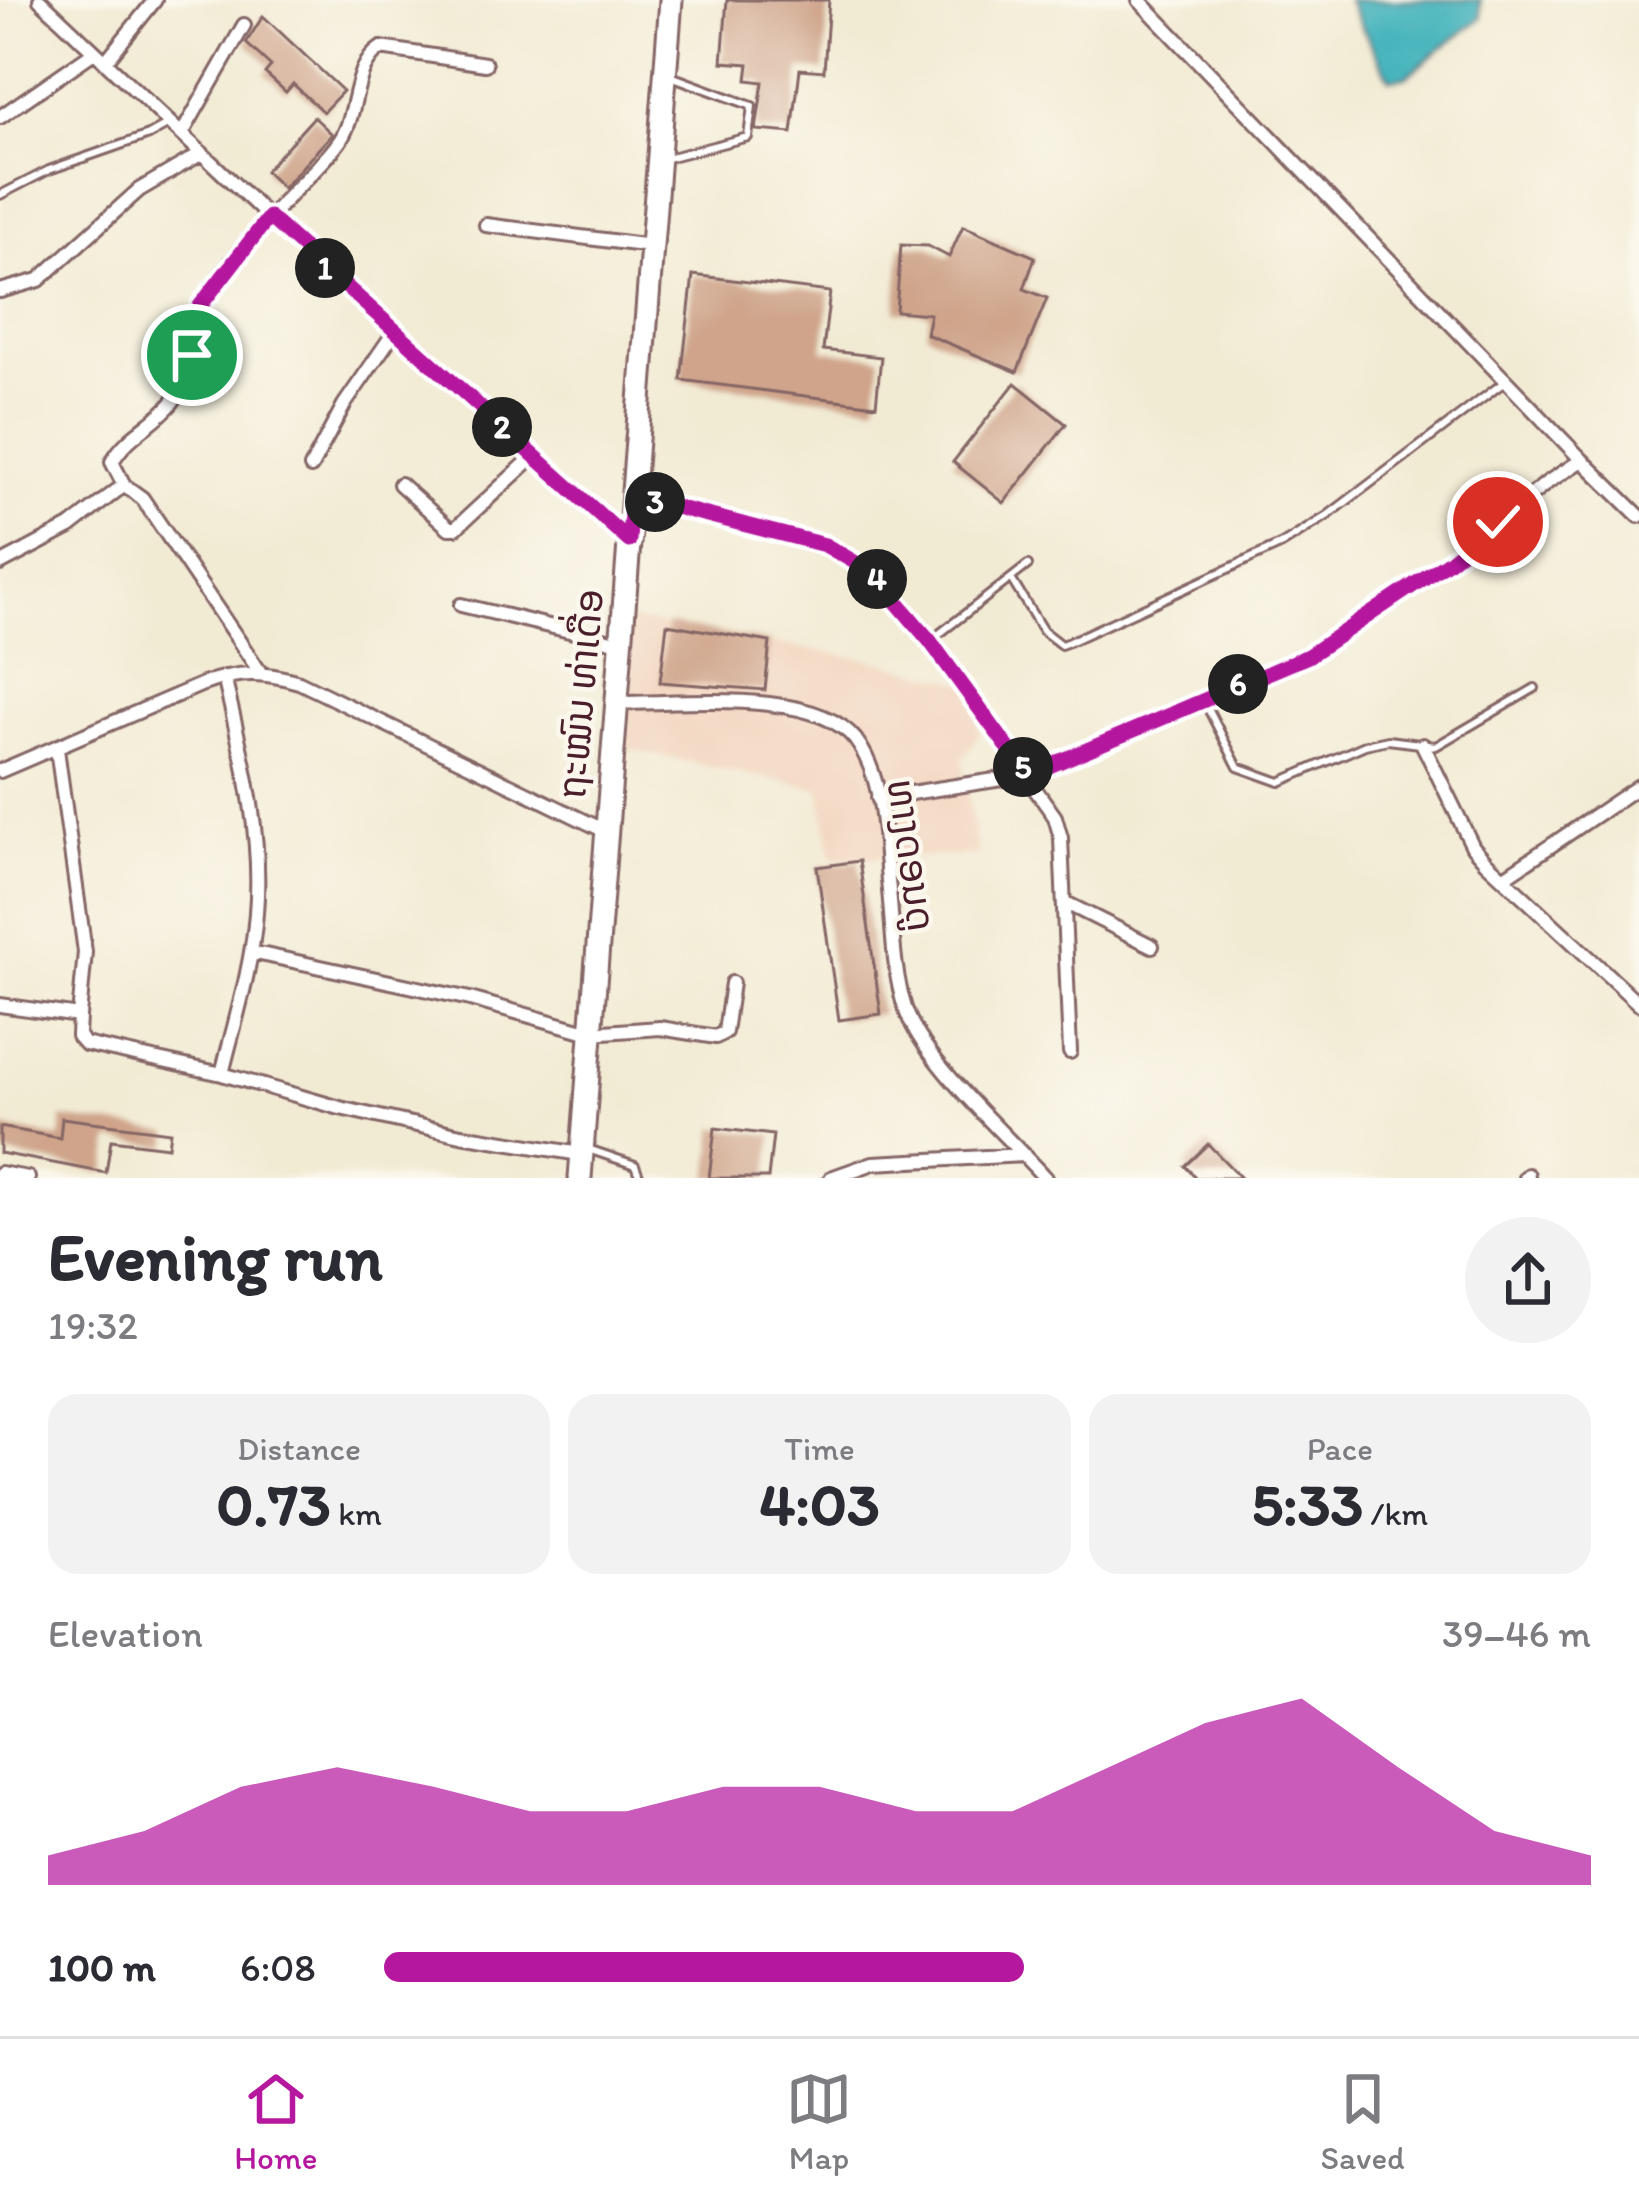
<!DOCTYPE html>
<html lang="en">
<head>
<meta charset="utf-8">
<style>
  body { margin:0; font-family:Itim,"Noto Sans Lao",sans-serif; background:#f2f2f3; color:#2b2b33; height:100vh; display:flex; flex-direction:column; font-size:45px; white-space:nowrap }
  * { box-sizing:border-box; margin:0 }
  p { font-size:39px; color:#7c7c81 }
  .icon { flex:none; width:66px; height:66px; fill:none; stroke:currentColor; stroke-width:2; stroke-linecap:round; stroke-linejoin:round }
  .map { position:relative; height:1178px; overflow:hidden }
  .details { display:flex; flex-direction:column; background:#fff; flex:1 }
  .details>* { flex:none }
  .pin { position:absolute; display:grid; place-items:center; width:102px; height:102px; color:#fff; margin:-51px; border:6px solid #fff; border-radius:50%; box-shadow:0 3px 12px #0007 }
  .km { position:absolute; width:60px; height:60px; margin:-30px; border-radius:50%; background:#222; color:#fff; font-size:33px; line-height:60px; text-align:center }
  .round { display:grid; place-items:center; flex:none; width:126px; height:126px; border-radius:63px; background:#f2f2f3 }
  .overview { display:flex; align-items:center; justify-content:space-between; height:204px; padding:0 48px }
  h1 { font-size:66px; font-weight:800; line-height:90px }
  .metrics { display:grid; grid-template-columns:repeat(3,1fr); gap:18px; height:204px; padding:12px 48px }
  .metrics div { display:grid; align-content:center; border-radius:30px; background:#f2f2f3; text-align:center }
  .metrics b { font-size:60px; font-weight:800 }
  .metrics small { font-size:33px; font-weight:400 }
  .metrics p { font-size:33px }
  .chart { height:336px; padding:24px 48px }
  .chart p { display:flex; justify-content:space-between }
  .chart svg { width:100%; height:216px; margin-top:12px; fill:#b5179e; opacity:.7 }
  ul { padding:0 48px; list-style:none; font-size:39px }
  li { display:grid; grid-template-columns:192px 144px 1fr; align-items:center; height:90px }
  li i { height:30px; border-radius:15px; background:#b5179e }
  .tab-bar { display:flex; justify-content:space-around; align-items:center; height:168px; border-top:3px solid #e1e1e2; background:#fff; font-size:33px; color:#7c7c81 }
  .tab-bar a { display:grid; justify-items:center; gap:6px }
  .tab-bar .current { color:#b5179e }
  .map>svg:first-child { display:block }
</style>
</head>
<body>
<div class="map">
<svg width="1639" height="1178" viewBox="0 0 1639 1178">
  <rect width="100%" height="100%" fill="#fbf7ec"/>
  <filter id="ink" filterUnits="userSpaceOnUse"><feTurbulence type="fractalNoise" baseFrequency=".00833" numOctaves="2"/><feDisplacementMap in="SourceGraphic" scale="24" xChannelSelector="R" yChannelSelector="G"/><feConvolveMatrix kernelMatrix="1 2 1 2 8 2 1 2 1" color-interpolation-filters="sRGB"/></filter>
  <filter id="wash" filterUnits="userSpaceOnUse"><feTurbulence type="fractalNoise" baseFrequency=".004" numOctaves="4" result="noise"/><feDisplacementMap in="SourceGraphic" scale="48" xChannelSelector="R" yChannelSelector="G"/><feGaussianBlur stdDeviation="2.7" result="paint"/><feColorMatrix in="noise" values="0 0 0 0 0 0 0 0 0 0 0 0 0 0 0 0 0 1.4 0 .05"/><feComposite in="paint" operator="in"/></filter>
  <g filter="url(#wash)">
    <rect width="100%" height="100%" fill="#f2ebd4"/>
    <path fill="#f2d4be" d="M622 618 872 660 976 686 979 733 962 760 978 855 832 859 820 789 612 746Z"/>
    <path fill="#42b2bb" stroke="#466873" stroke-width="3" d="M1347 0H1480L1481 18 1405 77 1390 79Z"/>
    <g id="blocks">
      <path fill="#cfa48b" d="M727 0H829L824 71 800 69 792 133 756 130 763 82 747 80 749 64 722 62Z
        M263 16 343 91 323 112 293 84 286 92 265 73 271 66 246 43Z
        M314 117 332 134 283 188 265 171Z
        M963 226 1035 257 1024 289 1047 298 1017 372 926 334 930 314 896 311 901 245 928 246 949 257Z
        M693 275 830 292 823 350 881 357 876 405 681 380Z
        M1015 383 1066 424 1004 503 953 462Z
        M667 624 770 642 765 690 660 682Z
        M859 861 881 1014 839 1020 817 867Z
        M62 1118 170 1132 168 1147 111 1140 106 1173 0 1153V1127L60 1138Z
        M715 1128 773 1135 768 1178H709Z
        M1208 1144 1241 1178H1196L1185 1166Z"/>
    </g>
  </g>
  <g filter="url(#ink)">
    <use href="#blocks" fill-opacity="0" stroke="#856666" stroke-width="3"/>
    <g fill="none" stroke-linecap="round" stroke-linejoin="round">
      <g stroke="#856666" stroke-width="12">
        <path id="lane" d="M663 159 748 137 752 106 668 75
          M0 195 49 170 149 135 169 124
          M1011 579 1043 631 1061 645 1069 642 1282 544 1327 516 1503 383
          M930 641 1028 565
          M1204 701 1238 767 1280 782 1365 745 1388 740 1436 746 1535 688
          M585 1148 635 1165 640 1178"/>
      </g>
      <g stroke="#856666" stroke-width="18">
        <path id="street" d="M40 0 269 217 628 540
          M1139 0 1582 460
          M106 61 155 0
          M0 117 94 52
          M183 132 244 25
          M486 225 651 246
          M0 291 39 280 139 190 202 153
          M311 467 344 405 395 331
          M400 484 449 528H456L534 456
          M632 496 825 545 870 571 930 641 1055 817 1061 838 1070 1052
          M0 564 70 527 124 485
          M461 605 620 643
          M260 672 142 498 124 485 112 462C126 436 153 425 171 404 196 372 184 331 204 300 229 261 260 227 292 193 308 176 328 159 341 139 359 111 352 67 381 48L485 64
          M615 703C677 704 813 687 855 739 884 777 884 836 888 881 893 923 892 968 905 1008 923 1062 1006 1134 1045 1178
          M1423 745 1473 847 1486 862 1639 1004
          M57 749 85 952 79 1016
          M0 771 203 684C239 671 262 671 299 682L605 831
          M878 798 1028 775 1308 656 1448 562 1548 482 1582 460 1639 516
          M1503 878 1639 786
          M1064 902 1152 946
          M251 952 470 999 590 1033 660 1028 716 1037 725 1032 732 983
          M0 1005 79 1016 78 1036 85 1044 222 1074 340 1108 461 1135 580 1154
          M222 1074C235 1021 252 967 256 913 263 833 242 754 224 677
          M0 1173 28 1178
          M831 1178 873 1163 1024 1155
          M1525 1178 1528 1175"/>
      </g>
      <g stroke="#856666" stroke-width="27">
        <path id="primary" d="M580 1178 671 0"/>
      </g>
      <use href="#lane" stroke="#fff" stroke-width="6"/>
      <use href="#street" stroke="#fff" stroke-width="12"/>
      <use href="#primary" stroke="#fff" stroke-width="21"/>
    </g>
  </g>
  <g fill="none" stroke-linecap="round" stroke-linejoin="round" filter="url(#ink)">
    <g stroke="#fff" stroke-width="24">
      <path id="route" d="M192 355 200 306 269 217 629 541 632 496 825 545 870 571 930 641 1028 775 1308 656 1448 562 1498 522"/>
    </g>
    <use href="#route" stroke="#b5179e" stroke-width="15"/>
  </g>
  <g text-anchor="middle" stroke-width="9" stroke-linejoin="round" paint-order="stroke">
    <g font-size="39" fill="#4a1f2b" stroke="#fbf7ec">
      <text transform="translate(580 694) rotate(-85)" y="14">ຖະໝົນ ທ່າເດື່ອ</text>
      <text transform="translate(912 855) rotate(82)" y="14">ທາງດອນດູ</text>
    </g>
  </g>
</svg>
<div class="pin" style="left:192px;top:355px;background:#1e9e55"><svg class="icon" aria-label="arrive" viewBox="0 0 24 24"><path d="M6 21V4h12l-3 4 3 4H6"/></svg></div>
<div class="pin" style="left:1498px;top:522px;background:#d93025"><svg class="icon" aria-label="check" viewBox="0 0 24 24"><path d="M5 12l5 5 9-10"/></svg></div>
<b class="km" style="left:325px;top:268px">1</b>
<b class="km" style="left:502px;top:427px">2</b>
<b class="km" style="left:655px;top:502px">3</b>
<b class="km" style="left:877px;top:579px">4</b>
<b class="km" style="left:1023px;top:767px">5</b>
<b class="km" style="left:1238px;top:684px">6</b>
</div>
<section class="details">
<div class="overview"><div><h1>Evening run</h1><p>19:32</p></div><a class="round"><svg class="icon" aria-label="share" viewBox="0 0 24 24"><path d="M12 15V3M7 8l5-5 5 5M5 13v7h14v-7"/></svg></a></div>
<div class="metrics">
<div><p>Distance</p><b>0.73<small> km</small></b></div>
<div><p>Time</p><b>4:03</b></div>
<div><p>Pace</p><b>5:33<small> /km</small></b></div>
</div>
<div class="chart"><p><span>Elevation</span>39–46 m</p>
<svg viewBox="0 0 160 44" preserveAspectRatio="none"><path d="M0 44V38L10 33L20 24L30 20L40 24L50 29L60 29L70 24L80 24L90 29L100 29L110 20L120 11L130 6L140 20L150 33L160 38V44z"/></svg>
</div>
<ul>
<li><b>100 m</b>6:08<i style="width:53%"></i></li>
</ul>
</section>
<nav class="tab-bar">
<a class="current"><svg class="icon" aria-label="home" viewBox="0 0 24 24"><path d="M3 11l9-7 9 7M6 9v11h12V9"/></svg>Home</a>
<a><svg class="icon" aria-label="map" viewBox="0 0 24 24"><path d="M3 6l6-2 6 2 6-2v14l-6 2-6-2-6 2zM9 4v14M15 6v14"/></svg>Map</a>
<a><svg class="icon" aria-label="saved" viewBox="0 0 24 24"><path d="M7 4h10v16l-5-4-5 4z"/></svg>Saved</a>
</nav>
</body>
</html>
